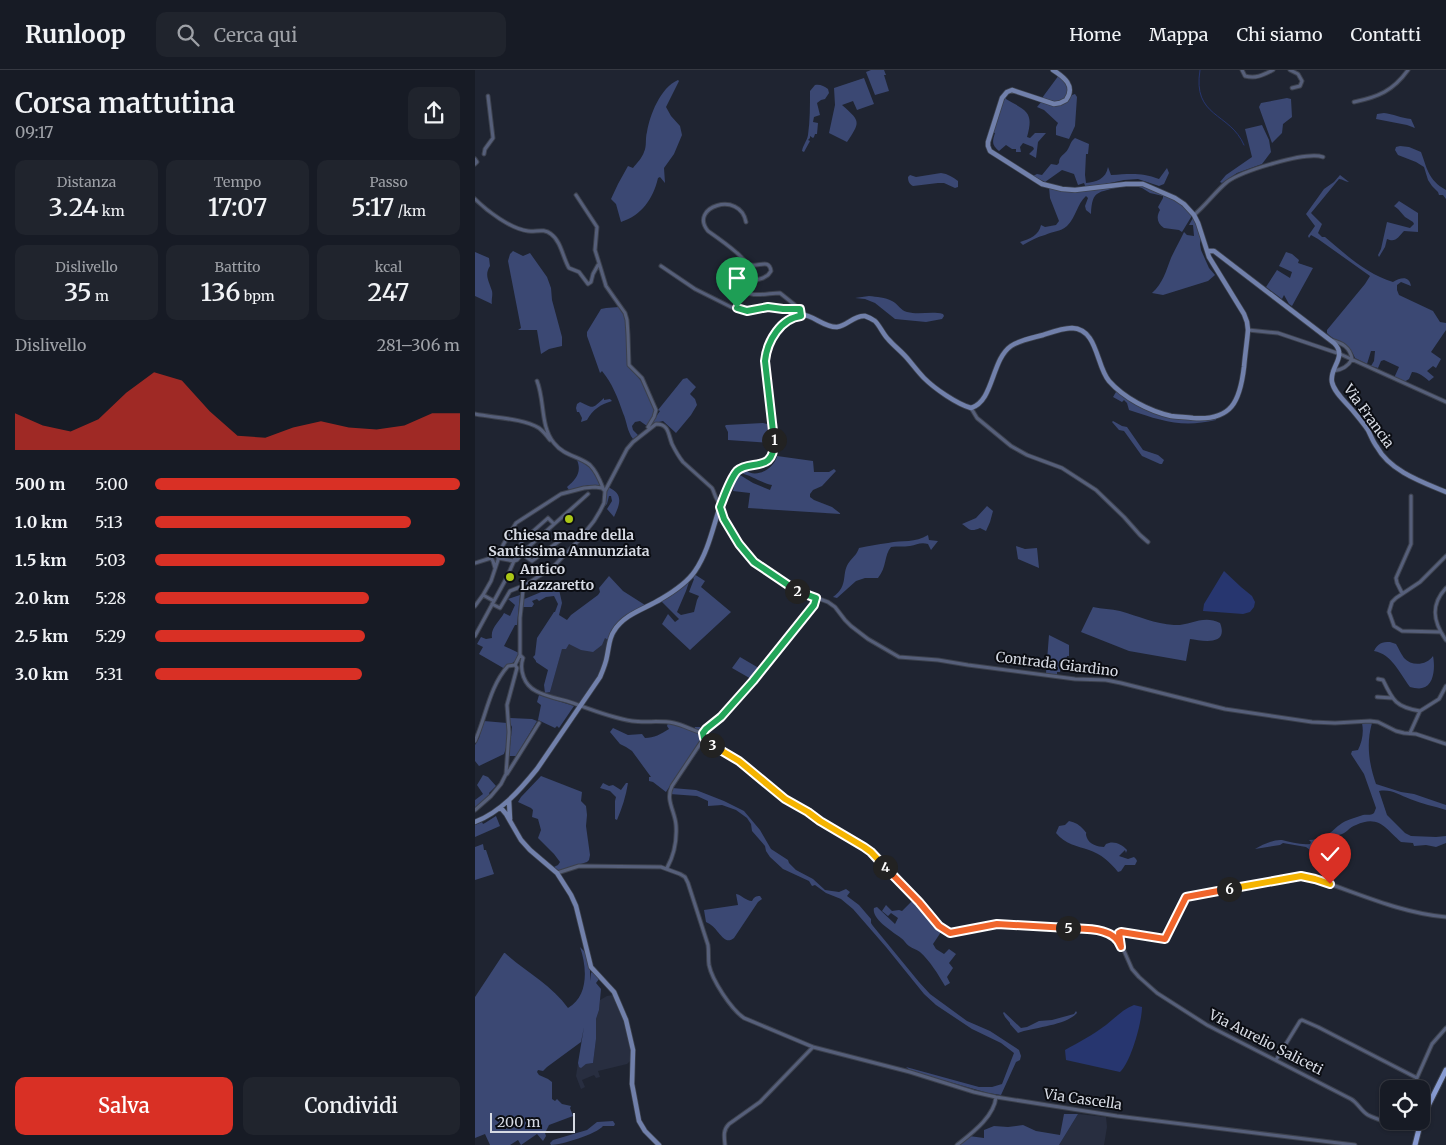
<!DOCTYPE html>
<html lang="it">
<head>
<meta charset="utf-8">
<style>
  body { margin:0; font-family:Merriweather,serif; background:#20242d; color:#f1f3f6; height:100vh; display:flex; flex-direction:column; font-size:19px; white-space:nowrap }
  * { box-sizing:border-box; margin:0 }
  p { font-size:16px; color:#9ea1a7 }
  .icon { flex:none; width:28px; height:28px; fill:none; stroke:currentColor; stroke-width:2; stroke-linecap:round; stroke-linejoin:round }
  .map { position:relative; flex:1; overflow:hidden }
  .details { display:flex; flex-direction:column; background:#171b25; width:475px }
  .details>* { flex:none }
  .buttons { position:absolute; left:905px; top:1010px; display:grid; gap:10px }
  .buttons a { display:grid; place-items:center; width:50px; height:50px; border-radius:10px; background:#171b25; box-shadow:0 1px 4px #0004,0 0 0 1px #363942; font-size:25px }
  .scale { position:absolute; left:15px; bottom:12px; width:85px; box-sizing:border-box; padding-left:5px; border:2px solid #d6dae3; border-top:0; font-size:14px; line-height:18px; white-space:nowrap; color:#d6dae3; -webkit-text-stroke:4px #0b0d13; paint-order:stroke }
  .pin { position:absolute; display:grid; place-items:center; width:42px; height:42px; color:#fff; margin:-51px -21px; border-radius:50% 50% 50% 0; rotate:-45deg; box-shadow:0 0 5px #0007 }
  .pin .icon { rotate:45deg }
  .km { position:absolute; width:25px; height:25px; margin:-12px; border-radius:50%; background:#222; color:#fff; font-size:14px; line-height:25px; text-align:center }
  .round { display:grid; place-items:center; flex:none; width:52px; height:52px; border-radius:10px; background:#20242d }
  .head { display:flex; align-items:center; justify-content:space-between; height:85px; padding:0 15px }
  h1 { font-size:28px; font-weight:600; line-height:38px }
  .metrics { display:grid; grid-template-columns:repeat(3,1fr); gap:8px; height:85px; padding:5px 15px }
  .metrics div { display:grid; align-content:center; border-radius:10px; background:#20242d; text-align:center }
  .metrics b { font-size:25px; font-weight:600 }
  .metrics small { font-size:14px; font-weight:400 }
  .metrics p { font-size:14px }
  .chart { height:140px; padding:10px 15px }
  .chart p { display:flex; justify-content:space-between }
  .chart svg { width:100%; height:90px; margin-top:5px; fill:#d93025; opacity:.7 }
  .action { display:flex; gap:10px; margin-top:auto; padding:10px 15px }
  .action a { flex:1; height:58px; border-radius:10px; background:#d93025; color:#fff; font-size:20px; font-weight:600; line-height:58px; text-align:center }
  .action a+a { background:#20242d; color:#f1f3f6 }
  ul { padding:0 15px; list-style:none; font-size:16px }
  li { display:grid; grid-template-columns:80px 60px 1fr; align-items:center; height:38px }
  li i { height:12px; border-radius:6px; background:#d93025 }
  header { display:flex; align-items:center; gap:30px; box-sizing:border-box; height:70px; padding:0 25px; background:#171b25; border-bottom:1px solid #363942 }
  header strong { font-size:24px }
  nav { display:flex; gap:28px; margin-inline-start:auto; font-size:18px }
  .search { width:350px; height:45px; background:#20242d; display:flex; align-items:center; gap:12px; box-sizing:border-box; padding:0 18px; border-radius:10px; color:#9ea1a7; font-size:19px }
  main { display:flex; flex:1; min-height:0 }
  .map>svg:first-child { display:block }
</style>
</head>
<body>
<header>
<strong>Runloop</strong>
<div class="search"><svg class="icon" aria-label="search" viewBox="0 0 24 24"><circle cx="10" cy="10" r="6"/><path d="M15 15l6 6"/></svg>Cerca qui</div>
<nav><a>Home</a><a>Mappa</a><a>Chi siamo</a><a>Contatti</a></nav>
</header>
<main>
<section class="details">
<div class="head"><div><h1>Corsa mattutina</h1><p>09:17</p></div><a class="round"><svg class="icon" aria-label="share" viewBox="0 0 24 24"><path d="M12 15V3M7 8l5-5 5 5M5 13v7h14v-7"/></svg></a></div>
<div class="metrics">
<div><p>Distanza</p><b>3.24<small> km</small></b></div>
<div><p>Tempo</p><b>17:07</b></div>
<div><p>Passo</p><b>5:17<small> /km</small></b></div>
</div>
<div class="metrics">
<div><p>Dislivello</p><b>35<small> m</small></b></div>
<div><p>Battito</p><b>136<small> bpm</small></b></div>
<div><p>kcal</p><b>247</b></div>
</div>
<div class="chart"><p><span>Dislivello</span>281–306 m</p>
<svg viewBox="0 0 160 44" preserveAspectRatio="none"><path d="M0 44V26L10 32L20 35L30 29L40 16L50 6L60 10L70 25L80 37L90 38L100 33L110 30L120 33L130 34L140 32L150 26L160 26V44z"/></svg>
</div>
<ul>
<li><b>500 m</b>5:00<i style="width:100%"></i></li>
<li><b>1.0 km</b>5:13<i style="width:84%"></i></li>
<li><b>1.5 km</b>5:03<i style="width:95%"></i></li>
<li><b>2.0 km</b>5:28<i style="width:70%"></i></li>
<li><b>2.5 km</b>5:29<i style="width:69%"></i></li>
<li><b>3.0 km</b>5:31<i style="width:68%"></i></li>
</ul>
<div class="action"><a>Salva</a><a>Condividi</a></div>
</section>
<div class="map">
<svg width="971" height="1075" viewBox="0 0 971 1075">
  <rect width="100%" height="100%" fill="#1f2431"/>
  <path fill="#282e40" d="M130 568 134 570 131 586 123 609 104 635 72 623 75 622 87 578 94 573Z
    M138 925 150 950 156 978V990L152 994 123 1001 125 1007 121 1008 119 1005 107 1010 110 1017 106 1019 101 1006 103 993 104 997 108 996 111 994 118 993 121 969V949L124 940 125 930 132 926Z
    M603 1044 631 1047 632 1057 629 1075H584Z"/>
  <path fill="#3b4873" d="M396 0H409L411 5H409L414 21 400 25 391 2Z
    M584 5 587 8 594 19 590 29 582 32 567 28Z
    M389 8 399 34 382 40 378 31 367 35C385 51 386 51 372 72L354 63 360 35 359 18Z
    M203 10 204 11 191 37 196 46 205 56 207 65 199 84 189 98 190 113 185 107 183 108C178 129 167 145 146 152L141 134 136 129 143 114 153 96 158 98C162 93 167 88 169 82 172 76 170 69 172 62 175 45 185 18 203 10Z
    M340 15C345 14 349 16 353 19L354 23 350 29 346 30 342 33 345 45 339 47 338 52 343 53 342 64H340L339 67 338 68 335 66V68L333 70 335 71 329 82 327 81C328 75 332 71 333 65 335 51 335 36 335 21Z
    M531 23 533 24 531 27V29C552 41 559 42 552 67L555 68 560 63H571L563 72 561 88 554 84 559 79 558 77 548 73 545 77 546 82H541V79H537L531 75 524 81C517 75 517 72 520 63L517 62 527 30Z
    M600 24 602 27 600 56 594 69 581 65V57L583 53 569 40 562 37 567 31C581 35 588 39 597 25Z
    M812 28 816 29 817 47 808 54 807 63 797 73 784 37 786 33Z
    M909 43C918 44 926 48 936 49L940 58 932 55 901 49 902 44Z
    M787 55 794 70 796 82 787 94 762 103 747 113 745 112 751 105 777 87 770 59Z
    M600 68 614 74 613 84H611L610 105 611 113C621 112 631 109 633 97L636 105C654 104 666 102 684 109L692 98 694 103 689 114 684 116 663 109 649 110 611 118 609 113 603 115 599 104 587 100 570 112 558 106 562 104 567 105 576 94 582 95 584 93C584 85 590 85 593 79 596 74 595 72 600 68Z
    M925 76 934 77 946 82C952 98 953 110 971 120V129L968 125H964L963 122 957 116 953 110 949 97 941 92 923 85 920 80 921 77Z
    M466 103C473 104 478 107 483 111V117L480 118 469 113H463L438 116C434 114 433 111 433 107L435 105 441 107Z
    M865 105 874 112C870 112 868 109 864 109L836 143 847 154 843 163 847 167H850C871 185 892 204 918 212 925 208 934 205 936 216L926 212 922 215V220L924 225 958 241 965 252 971 253V260L956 282 966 289 961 298 958 296 952 301 959 307 954 311C950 307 943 302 937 302L934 309 929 312 919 308 924 297 909 290 906 291 903 298 896 296 899 291 900 281H896L892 294 880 288C874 272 862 274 852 263V260L890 214 895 206 843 169 836 165 834 168 833 166 840 156 831 144 849 119 859 112Z
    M657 115H668L700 129 718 144 707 162 704 160 689 158C682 153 681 147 685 140L683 137 688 128V126L675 123 667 118Z
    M574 117C601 124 617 120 644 117 624 123 617 119 616 144L611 140 610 136 613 128 611 126C602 134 601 147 592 156 585 162 578 161 570 165 562 167 555 171 548 175L545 172C555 169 564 165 566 155L570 157 581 155 584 151 575 128Z
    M924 131 943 143V162L929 161C923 167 921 173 912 169L910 177 904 187 903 185 906 179 912 152 935 158 939 154 938 152 930 147 923 139 919 136Z
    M719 146 726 167 725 174 726 180 734 198 740 205 733 211 688 225 677 223C688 213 691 201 696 188 700 179 705 171 709 162L712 165 719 166 718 155H714Z
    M38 181 48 186 55 183 72 207 76 218 77 230 87 267V276L74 279 66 284 62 260H43L46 258 33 191 35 184Z
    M0 182 14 188 15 196C9 205 14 211 17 221 18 226 16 230 17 234L0 226Z
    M811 182 817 184 824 190 823 193 838 198 817 236 814 234 809 225 807 229 791 217 802 200 815 208 817 202 804 196Z
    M394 226C402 227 410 227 417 231 423 234 426 241 432 242 444 245 457 241 468 244L469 246 467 249 451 252 420 249 400 233 390 229 380 228Z
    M144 237 148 242 151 251 153 295 167 312 179 339V344L176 352 172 356 165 351 160 352 157 356 158 360 163 365 158 369C152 361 152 352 148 343 143 328 137 313 127 301L125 303 124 300 112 266V262L126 239 131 238Z
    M212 308 221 317 215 324 220 329 222 335 216 345 201 363 188 351 176 354 185 341 183 340 208 309Z
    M640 320H642L691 346 710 350 740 347 741 350C707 358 687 351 654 340L652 333 649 330 647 332 638 327 641 322Z
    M129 328V330L135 329 137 331C125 335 118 339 112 350L106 352 107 348 104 342H102L101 338 102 334 105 332C119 338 116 340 129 328Z
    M638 351 647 356 652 357 668 380 683 385 689 390 687 394H685L667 386 649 361 644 360 637 352Z
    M288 353 292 354 295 373 253 370V362L250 356 251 355Z
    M302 386 338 391 339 402H354L359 399 361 401 347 416 338 420 335 424V427L339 430 357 437 366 444 273 438 275 423 258 421 260 411 265 405 278 413 295 420 297 415C286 413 276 405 265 403L270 400C281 409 299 399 302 386Z
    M102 390C116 395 120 404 126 416L114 415 94 420 92 417C101 409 107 402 102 390Z
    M133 417C149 424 145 434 139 447L132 439 137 431 136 426H134L132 434 127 439Z
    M512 436 518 441 515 452 511 461 505 458C496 462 495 460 487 454L501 448Z
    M453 465 454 470 463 471 456 480 453 474C445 472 442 475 435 476 428 477 422 476 416 477 409 485 412 497 403 508H390L381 511 362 528 358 527C375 515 365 503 375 491 379 486 382 484 384 478 394 476 403 474 413 473 428 470 440 473 453 465Z
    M541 476 550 479 562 478 564 498 543 489Z
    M219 504 230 511 226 517 256 542 215 580 187 554 193 544 200 552 204 549 186 531 175 537 215 509 211 521 202 542 206 545 219 542 222 530 224 526 214 522 219 509 217 507Z
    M134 506 148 521 170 535 154 545 133 570 130 568 127 575 118 582 106 580 94 574 91 579H87L75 622 70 623 69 615 73 600 61 592V591L58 587 60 585 62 568 79 542H80L83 534 79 526 71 527 64 531 62 529 57 531 59 534 57 537H47V530L83 515 87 533 84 545 92 550 96 545 123 525 125 522 124 518Z
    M45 525 42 555H40L29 576 44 583 40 591 30 599 4 584 8 577 2 574 6 567 11 569 17 568C15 558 25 551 29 543L35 546 40 535 33 529Z
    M618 537C627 539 636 539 645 541 663 546 680 554 699 555 715 556 728 544 745 553 754 576 728 571 715 569L711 591 654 581 606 562Z
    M574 565 594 575V586H592L591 590 587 589 585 602H582V605L571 603Z
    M915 572 921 574C924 579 926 584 929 588 937 597 952 595 958 586 960 595 960 616 947 618 944 619 939 618 935 617 925 604 917 584 899 581 903 573 907 572 915 572Z
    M265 587 282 597 285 601 278 610 257 598Z
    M64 625 99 636 84 658 82 656 80 658 63 650 66 635 62 632Z
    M35 648 57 649 62 651 41 686H34L37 657 34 651Z
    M9 651 32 653C32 663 33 675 29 684L4 696 0 691V675L4 668Z
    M193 653 219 660 220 657H225L226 660 224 664 228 666 191 722 178 712 174 711V707H176L157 681 151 677 145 674 135 662 138 658 153 665 167 664 170 668C179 668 186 664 194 659L192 656Z
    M887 653H897C891 674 894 694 901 714L926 722 939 724 971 735V740C959 736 947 734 935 729 924 725 917 719 904 721L912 745 930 763 936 766 961 767 971 766V773L961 777 951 775 939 776 938 773 926 772C911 759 904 744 881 755 874 757 871 764 864 765L859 773H858C852 779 848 779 841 779L839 783 834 784 835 780 831 777 808 773 805 775 780 779C787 775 799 769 807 770 816 772 825 775 835 774L836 772 834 770C858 769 857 755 876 749 880 748 884 746 888 745 892 744 895 746 899 743L901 738 900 735 889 704 876 684 877 681 883 680C887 672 889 663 887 653Z
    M8 705 13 707 21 716 14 723 15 725 0 739V730L8 724 2 715Z
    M66 706 107 722 106 731 111 736 112 745 111 756 115 785 114 790 112 792 84 801 79 797 83 795 85 792 79 784 63 768 66 760 63 749 57 747 58 740 56 738 43 732 46 727Z
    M128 713 134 716 138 715 146 720 151 713H153C151 726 147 738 142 750L140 749V731L141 727 135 721 125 718Z
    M197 718 221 720 249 731 269 741 285 760 296 779 313 790 314 793 321 800 338 809 350 820 364 822 371 819 375 822 372 826 384 835 396 849V853L398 856 444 912 455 924 492 951 515 961 544 980 546 986 545 990 541 992 526 1025 513 1023 436 1001 431 997 504 1017H517L527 1014 539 983 526 973 497 959 461 935 449 924 411 877 378 839 366 829 351 823 340 815 337 816 334 811 308 799 295 787 291 781 290 776 277 761 276 754 272 748 261 740 247 735 233 736V731L222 726 195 724Z
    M21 746 25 756 0 767V755L7 752 8 754 10 753Z
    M594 751C600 752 605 755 609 760 614 766 609 760 612 768 614 774 623 777 629 777L631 774C638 770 647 774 652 780L651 783 650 780 644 786 653 789 659 787 661 789 662 791 660 795H650L646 801 643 802C635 792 626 784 614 780 602 776 590 774 581 763L584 756 590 755Z
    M8 774 9 780H11L19 804 0 810V777Z
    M261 824C267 825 271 831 277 831 279 827 281 826 285 826L287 829 283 832 259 868C248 877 244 857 231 852L229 840 263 835Z
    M440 828 458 851V856L466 862 458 874 461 879 469 884 474 879 481 884 474 893 478 898 472 907 475 913 470 916C463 904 455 891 445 882 441 879 438 879 434 876 431 874 429 870 426 868 418 862 396 849 399 838L402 837 420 854 423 848 416 843 413 846 407 841 411 835 417 841 424 840 427 841Z
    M105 877 111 883 115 898V911L116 903 118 901 124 909 121 913 126 919 124 940 121 949V969L118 993 111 994 106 998 104 997 103 993 109 957 106 972 72 997 68 1001 63 1000 62 1002 64 1005 73 1009 77 1012V1029L80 1031 82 1029 87 1034 96 1036 95 1038 98 1046 74 1055 70 1063 71 1066 68 1071 62 1064 46 1075 43 1070 35 1075H15L10 1064 0 1068V927L29 883H30C51 902 77 915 93 938 114 926 112 897 105 877Z
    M601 941 602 943C590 956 559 957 543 963L535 954V953L530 947 528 943 529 942 546 958 552 957 564 951 577 950 599 944Z
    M589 1044H603L584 1075H483L494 1066 509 1068V1060L519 1056 533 1057 548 1055 561 1061 585 1065Z
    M138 1051 140 1054 139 1056H128C122 1064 86 1075 76 1075L75 1073 78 1070 112 1060 122 1052Z"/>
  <path fill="#27366f" d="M749 501 766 517 777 526 780 532 779 537 775 542 768 544 728 541 729 534Z
    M659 935 667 937C667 952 656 992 645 1002L591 990 590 980C604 972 618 965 631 955 640 948 648 939 659 935Z"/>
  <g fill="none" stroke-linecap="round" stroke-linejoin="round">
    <path stroke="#27366f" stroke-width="1" d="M725 0C717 48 755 42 769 75"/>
    <g stroke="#3c414d" stroke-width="5">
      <path id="street" d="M767 0 770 6C781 9 788 5 798 0
        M815 0 823 4 827 11 825 16 817 18
        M879 32C903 27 918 21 933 0
        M9 84 10 79 18 68 13 26
        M0 89 2 92 0 94
        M101 125 122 157 120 180 125 196
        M0 129C12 141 36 159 53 161 61 162 69 158 76 164 86 171 88 188 94 198L104 202 113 214 116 212 118 204 123 195 125 196 131 216 150 243 152 250 153 265 154 295 167 308 181 340 179 347 173 357
        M719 145C731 135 740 122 752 112 767 101 831 81 848 87
        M271 152C265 120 213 137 233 161 243 168 253 175 262 183 266 186 269 191 273 194 282 199 294 187 296 201L293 205 288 208 268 214 266 218C275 229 292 223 305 223L325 239 326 245
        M186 196 220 219 256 237 272 241 293 237 308 239H324
        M773 260 803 263 865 284 971 332
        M856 270C867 273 875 277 877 289 873 297 867 300 858 301
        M62 311C70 331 65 356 79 373 89 386 104 386 115 395 121 401 125 410 128 418
        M496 338 502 348 536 376 552 385 587 398 621 420 649 447 665 465 673 472
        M0 344C19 348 47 348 64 358 68 361 72 366 75 370
        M245 437 249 449 264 474 279 493 320 520 353 532 360 537 370 550 376 556 393 569 424 587 463 590 493 595 600 609 631 610 646 613 750 639 837 652 860 653 895 651 903 652 921 661 929 663 941 664 971 674
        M44 479 47 471 73 448 79 454
        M23 488 39 491
        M39 491 42 490 50 480 113 424
        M0 493 16 488 18 491 20 498
        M971 518C955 535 958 552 971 570
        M927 523 922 513 921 508 936 474V426
        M8 525 19 531
        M17 534 25 538 35 521 50 515 77 498 103 471 119 451 125 441 129 433 130 421 152 379 158 372 181 354C194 354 193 364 197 374 200 380 204 387 208 392L237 418C240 423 240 430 246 434
        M0 536 8 525 16 511 28 475 41 453 86 424 109 418 120 417 127 418 130 421
        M966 562 927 561 919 556 914 542 917 532 921 528 945 512 971 486
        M0 566 32 507 39 491 42 480 45 479 47 481V484L57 491 87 469 91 463
        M45 585 48 588C44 600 49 615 61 621 72 627 86 629 98 633 117 640 137 648 157 651 171 653 185 650 199 653 209 655 218 661 228 663
        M903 609 908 610C918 631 921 637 945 641
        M902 627 917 628
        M935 663 945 641 964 629 971 616
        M229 668 244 680 264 691 310 729 333 742 345 751 383 773 396 782 436 823 465 857 472 862 480 863 509 856 534 854 608 859 637 864 640 866 646 874 657 899 664 907 682 923 732 955 876 1029C883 1033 886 1041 893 1045 908 1053 927 1055 943 1058
        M0 671C11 647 14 617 33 596L40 595
        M32 704 64 653
        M0 740 16 726 26 714 31 704 34 662 32 635 42 598 40 595 45 585V548L48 520 47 517
        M192 798C199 785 202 769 201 755 200 741 190 730 197 716L229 668 228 663 231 659 246 647 277 611 339 535 341 528
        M82 803 104 796 186 797 205 804 210 807 213 813 233 875C234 882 233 888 234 895 237 910 256 939 269 948L338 977 435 1002 499 1022 521 1027 642 1046 880 1075
        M646 872 644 863 646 862 690 869 711 827 826 806 840 809C883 823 925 843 971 847
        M801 990 825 951 827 950 843 957 942 1008
        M937 1019 957 974 971 958
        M250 1075C249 1066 248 1060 254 1054L285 1032 338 977
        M482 1075C497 1063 519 1047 521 1027"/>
    </g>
    <g stroke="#3c414d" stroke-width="6">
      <path id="secondary" d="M732 181H739L859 273C873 287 854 297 857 312 859 323 872 333 879 342 884 348 889 354 893 360 896 366 898 372 902 377 915 401 947 412 971 422
        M34 730 35 749
        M26 738 31 744 46 770 55 780 82 803 96 825 101 836 116 897 139 922 151 950 158 980 157 1014 164 1051 170 1061 184 1075
        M0 752C26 742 45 720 62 699L125 607C128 600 131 593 132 586 134 577 134 568 139 561 149 544 170 539 186 529 198 522 212 513 220 501 240 472 240 432 261 403 269 392 287 400 296 386 303 376 298 363 296 353 295 343 295 332 294 322 293 311 289 297 291 285 293 275 300 263 307 255 329 230 343 258 362 257 372 256 379 245 390 246 393 247 397 249 400 251 405 256 408 264 413 269 419 276 426 281 432 288 438 295 443 302 449 308 460 319 482 334 496 338 519 331 516 290 536 276 545 270 557 268 568 265 577 262 588 258 597 258 623 259 621 296 634 311 649 328 674 341 696 346 703 347 711 347 718 348 757 351 765 331 769 297 770 285 772 272 773 260L772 252 769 244 734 187 723 153 719 145 709 134 700 128 668 114H651L600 120 587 119 567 114 515 81 513 76V72L527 28 532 22 537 20 579 34 585 33 591 30C601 16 589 7 578 0"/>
    </g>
    <g stroke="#3c414d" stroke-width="7">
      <path id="primary" d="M946 1050 971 1000
        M940 1075 946 1051"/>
    </g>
    <use href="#street" stroke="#565f7a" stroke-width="3"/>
    <use href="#secondary" stroke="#7180ab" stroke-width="4.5"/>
    <use href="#primary" stroke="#879ad1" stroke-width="5"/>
  </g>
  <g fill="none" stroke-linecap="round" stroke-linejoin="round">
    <g stroke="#fff" stroke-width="10">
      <path id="split-1" d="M262 238 272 241 293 237 308 239H325L326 246C306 248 292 271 290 291L299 370"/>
    </g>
    <g stroke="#fff" stroke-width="10">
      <path id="split-2" d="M299 370C300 404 275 389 262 401 255 409 249 427 245 437L249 449 264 474 279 492 322 521"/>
    </g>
    <g stroke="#fff" stroke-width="10">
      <path id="split-3" d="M237 675 229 668 228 663 231 659 246 647 278 611 339 535 341 528 322 521"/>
    </g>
    <g stroke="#fff" stroke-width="10">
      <path id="split-4" d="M237 675 264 691 310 729 333 742 345 751 389 777 396 782 410 797"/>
    </g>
    <g stroke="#fff" stroke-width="10">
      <path id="split-5" d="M410 797 444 832 464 856 475 863 522 854 593 858"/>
    </g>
    <g stroke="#fff" stroke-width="10">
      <path id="split-6" d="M593 858C610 859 640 857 646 877L644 863 646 862 690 869 711 827 754 819"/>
    </g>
    <g stroke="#fff" stroke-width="10">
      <path id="split-7" d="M754 819 826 806 840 809 855 814"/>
    </g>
    <use href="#split-1" stroke="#22a559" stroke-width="6"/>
    <use href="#split-2" stroke="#22a559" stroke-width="6"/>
    <use href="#split-3" stroke="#22a559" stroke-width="6"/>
    <use href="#split-4" stroke="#f5b400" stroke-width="6"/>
    <use href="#split-5" stroke="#f0652b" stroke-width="6"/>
    <use href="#split-6" stroke="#f0652b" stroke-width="6"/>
    <use href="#split-7" stroke="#f5b400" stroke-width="6"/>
  </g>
  <g fill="#abc716" stroke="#0b0d13" stroke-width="2">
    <circle cx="94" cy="449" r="5"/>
    <circle cx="35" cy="507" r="5"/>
  </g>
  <g text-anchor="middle" stroke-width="4" stroke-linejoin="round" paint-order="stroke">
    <g font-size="14" fill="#d6dae3" stroke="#0b0d13">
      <text transform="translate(894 346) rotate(54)" y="5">Via Francia</text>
      <text transform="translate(582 594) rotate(7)" y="5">Contrada Giardino</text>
      <text transform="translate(791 972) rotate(27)" y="5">Via Aurelio Saliceti</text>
      <text transform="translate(608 1029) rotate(8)" y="5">Via Cascella</text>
    </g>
    <g font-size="14" font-weight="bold" fill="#d6dae3" stroke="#0b0d13">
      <text x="94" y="470">Chiesa madre della<tspan x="94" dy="16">Santissima Annunziata</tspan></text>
      <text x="45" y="504" text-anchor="start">Antico<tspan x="45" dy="16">Lazzaretto</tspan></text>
    </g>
  </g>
</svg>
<div class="buttons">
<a><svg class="icon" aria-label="locate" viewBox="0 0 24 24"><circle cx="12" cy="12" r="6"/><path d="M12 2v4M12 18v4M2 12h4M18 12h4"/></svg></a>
</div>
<div class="scale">200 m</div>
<div class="pin" style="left:262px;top:238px;background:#1e9e55"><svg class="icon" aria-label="arrive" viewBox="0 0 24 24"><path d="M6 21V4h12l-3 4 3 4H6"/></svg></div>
<div class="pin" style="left:855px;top:814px;background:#d93025"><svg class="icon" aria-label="check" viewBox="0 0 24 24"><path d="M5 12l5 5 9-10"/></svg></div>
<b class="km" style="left:299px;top:370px">1</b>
<b class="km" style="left:322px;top:521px">2</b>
<b class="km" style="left:237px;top:675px">3</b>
<b class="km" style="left:410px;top:797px">4</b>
<b class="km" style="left:593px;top:858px">5</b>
<b class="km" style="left:754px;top:819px">6</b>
</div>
</main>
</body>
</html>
